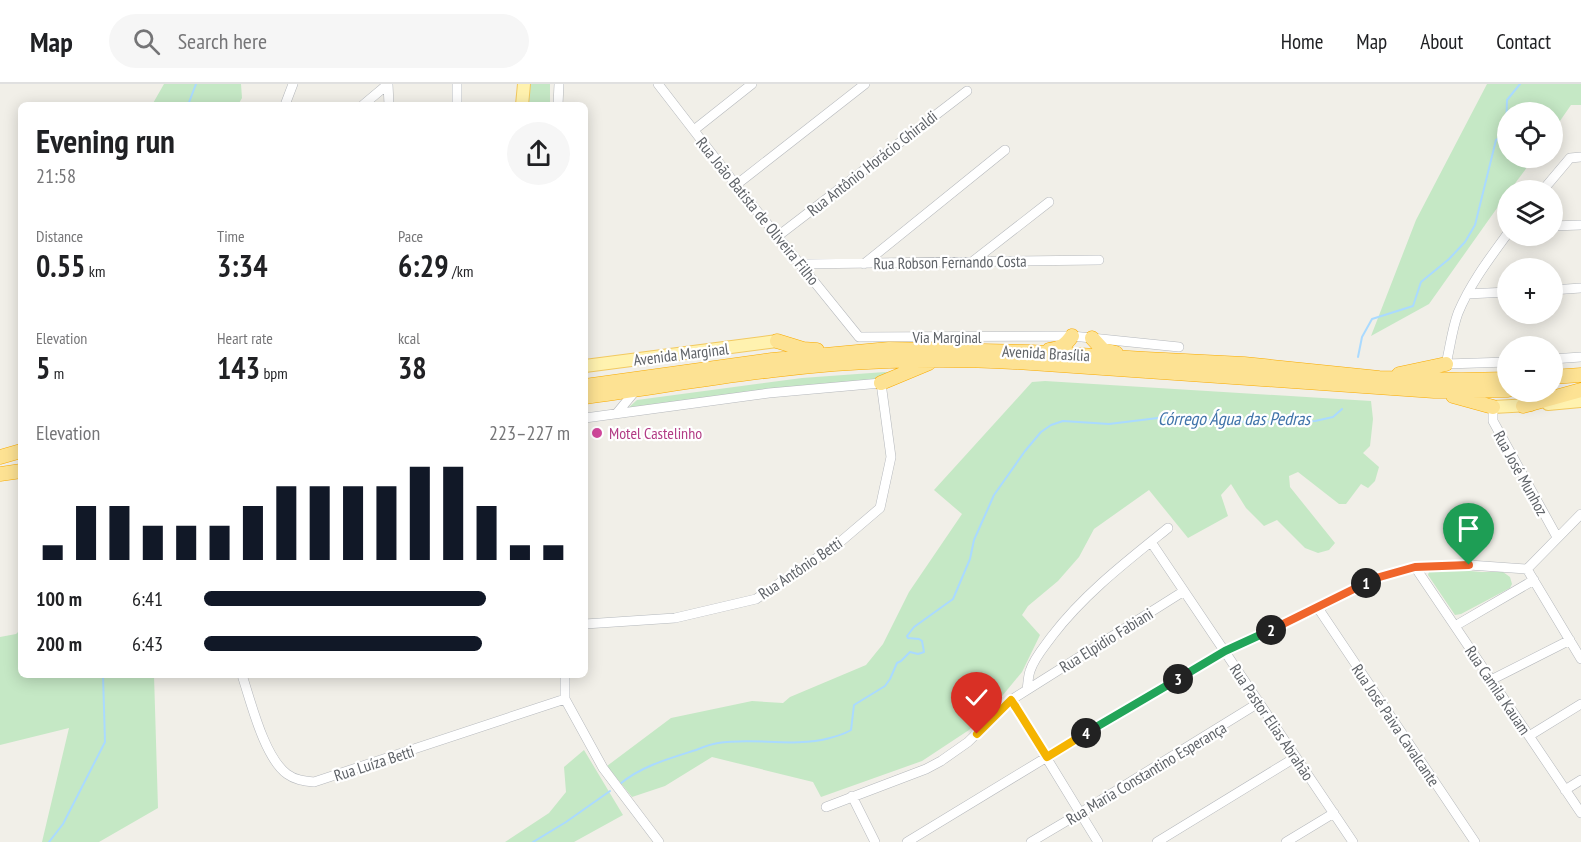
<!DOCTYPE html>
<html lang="en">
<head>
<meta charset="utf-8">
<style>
  body { margin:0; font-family:"PT Sans Narrow",sans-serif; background:#f6f6f6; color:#202124; height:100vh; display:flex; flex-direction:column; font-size:22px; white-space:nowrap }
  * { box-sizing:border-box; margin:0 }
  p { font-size:20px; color:#757577 }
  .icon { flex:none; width:33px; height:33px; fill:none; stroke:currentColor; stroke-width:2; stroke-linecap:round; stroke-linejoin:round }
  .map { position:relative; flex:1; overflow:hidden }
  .details { position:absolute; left:18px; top:18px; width:570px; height:576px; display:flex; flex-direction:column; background:#fff; border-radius:9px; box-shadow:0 3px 15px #0003 }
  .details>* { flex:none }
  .buttons { position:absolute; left:1497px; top:18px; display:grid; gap:12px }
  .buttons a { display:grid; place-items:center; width:66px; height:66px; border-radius:50%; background:#fff; box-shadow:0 3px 15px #0003; font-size:30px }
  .pin { position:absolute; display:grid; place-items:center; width:51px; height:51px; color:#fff; margin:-62px -26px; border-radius:50% 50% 50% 0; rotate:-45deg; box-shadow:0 0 6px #0007 }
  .pin .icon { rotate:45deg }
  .km { position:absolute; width:30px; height:30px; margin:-15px; border-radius:50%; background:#222; color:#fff; font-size:16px; line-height:30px; text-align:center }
  .round { display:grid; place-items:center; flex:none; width:63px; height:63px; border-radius:32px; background:#f6f6f6 }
  .summary { display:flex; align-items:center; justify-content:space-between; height:102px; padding:0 18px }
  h1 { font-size:33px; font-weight:700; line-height:45px }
  .stats { display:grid; grid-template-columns:repeat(3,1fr); gap:9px; height:102px; padding:6px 18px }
  .stats div { display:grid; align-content:center }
  .stats b { font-size:30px; font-weight:700 }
  .stats small { font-size:16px; font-weight:400 }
  .stats p { font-size:16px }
  .chart { height:168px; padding:12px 18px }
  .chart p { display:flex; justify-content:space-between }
  .chart svg { width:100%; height:108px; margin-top:6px; stroke:#111827; stroke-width:6 }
  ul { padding:0 18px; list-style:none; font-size:20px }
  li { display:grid; grid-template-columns:96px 72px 1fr; align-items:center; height:45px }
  li i { height:15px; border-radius:8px; background:#111827 }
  header { display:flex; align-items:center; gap:36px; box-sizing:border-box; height:84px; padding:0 30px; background:#fff; border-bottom:2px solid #e0e0e0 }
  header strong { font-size:28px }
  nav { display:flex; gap:33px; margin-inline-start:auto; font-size:21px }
  .search { width:420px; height:54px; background:#f6f6f6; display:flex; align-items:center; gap:15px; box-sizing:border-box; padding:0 21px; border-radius:33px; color:#757577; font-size:22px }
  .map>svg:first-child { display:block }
</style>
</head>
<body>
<header>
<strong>Map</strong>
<div class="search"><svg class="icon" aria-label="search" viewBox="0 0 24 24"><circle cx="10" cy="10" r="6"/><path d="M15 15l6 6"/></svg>Search here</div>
<nav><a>Home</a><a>Map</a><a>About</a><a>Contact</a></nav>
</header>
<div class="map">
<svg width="1581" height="758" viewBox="0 0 1581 758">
  <rect width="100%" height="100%" fill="#f1efe8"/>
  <path fill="#c5e8c5" d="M164 0H241L242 14 238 21H152Z
    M524 0H550V21H522Z
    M1487 0H1581V21H1571L1553 47 1552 28H1508V74H1534L1510 106H1508L1507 110 1429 220 1371 252 1416 136Z
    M885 288 889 289 881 294 867 297 628 324 637 316 802 294Z
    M1045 297 1371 317 1373 335 1370 362 1363 369 1379 383 1375 397 1368 404 1361 400 1346 420H1339L1298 388 1289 392 1290 403 1335 459 1329 466 1318 469 1305 464 1277 436 1264 442 1246 424 1231 400 1221 411 1228 432 1188 454 1149 406 1094 445 1079 473 1058 497 1028 522 1022 531 1040 551 1022 588 998 617 969 646 922 677 821 713 813 698 712 673 665 702 632 713 607 682 671 634 752 617 783 619 790 613 866 581 883 560 909 508 962 430 934 406 1032 298Z
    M1437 484 1481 488H1503L1510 493 1512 500 1510 504 1461 530 1455 531 1428 491 1430 485Z
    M21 545V591H154L158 724 99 758H42L69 644 0 661V553L16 550Z
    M584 666 623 731 574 758H505L549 729 566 708 564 683Z"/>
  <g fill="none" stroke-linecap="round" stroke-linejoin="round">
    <path stroke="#aadaff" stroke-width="2" d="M188 21 196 0
      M1358 273 1362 253 1372 235 1413 222 1421 198 1449 175 1465 158 1475 141 1496 56 1506 49 1507 16 1520 0
      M620 700C641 682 671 674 696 666 703 663 711 660 718 659 755 653 792 664 830 654 837 652 845 650 851 646L854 621 885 602 890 595 897 579 901 577 910 568 918 570 924 568 922 557 919 555 908 554 907 552 914 543 953 515 970 475 974 456 994 411 1025 367 1041 348 1051 341 1063 337 1109 340 1166 333 1219 337 1251 338 1315 337 1333 333 1342 325
      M49 758 63 740 105 658 103 591
      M533 758 566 738 610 707"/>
    <g stroke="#b5b8bc" stroke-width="10">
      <path id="minor" d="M388 0 389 21
        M658 0 736 101 859 253 1072 252 1179 263
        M285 21 293 0
        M363 21 388 0
        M457 21V0
        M558 21 559 0
        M694 46 752 0
        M736 101 865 0
        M1543 106 1570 74 1581 73
        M1552 142 1581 141
        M1508 149C1489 175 1470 200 1458 229 1452 245 1450 264 1446 280L1508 278
        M778 152 967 7
        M972 178 1049 118
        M801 180 1099 176
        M864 180 1005 66
        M1552 206 1581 204
        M1467 210 1508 208
        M1552 275 1581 273
        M1493 323V337L1557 453
        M617 329 636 306
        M585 334 769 309 881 299 891 373 880 424 839 459 756 515 675 534 585 540
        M1151 458 1353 758
        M1415 483 1581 729
        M1527 485 1581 575
        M1318 524 1475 758
        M1455 542 1534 496
        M242 591C251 618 264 673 287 690 295 696 304 697 314 698L565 615
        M565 591V615L603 684 659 758
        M1491 596 1570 556
        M1027 606 1184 507
        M1011 616 1098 758
        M1529 652 1581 620
        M1565 706 1581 696
        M852 712 875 758
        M826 723 926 685 941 677 968 658 1011 616 1027 606C1028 600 1028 593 1030 587 1034 574 1044 563 1052 552 1084 510 1127 477 1168 444
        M907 758 1047 673 1225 567 1318 524 1376 494 1415 483 1469 481 1527 485 1581 430
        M1031 758 1080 729 1260 618
        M1157 758 1296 673
        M1286 758 1334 729"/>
    </g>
    <g stroke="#f2c960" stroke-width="14">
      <path id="major" d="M522 21 524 0
        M585 282 777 257
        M1548 320 1581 317
        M1493 323 1530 321"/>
    </g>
    <g stroke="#f9ab00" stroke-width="15">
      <path id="highway" d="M1092 254 1103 266 1116 269
        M777 257 803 265 817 266
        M1049 266C1061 264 1065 262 1072 252
        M1399 290 1446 280
        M1552 293 1581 291
        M881 299 929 279
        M585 302 772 276 889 265 1031 268 1145 275 1244 280 1379 294 1461 296 1508 295
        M1453 312 1493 323
        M585 313C686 299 787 280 889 277 936 275 984 276 1031 279L1434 307 1508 306
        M1523 322 1581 306
        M0 373 21 367
        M0 390 21 387"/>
    </g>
    <use href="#minor" stroke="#fff" stroke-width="9"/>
    <use href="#major" stroke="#fff2af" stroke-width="12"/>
    <use href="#highway" stroke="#fde293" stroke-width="14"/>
  </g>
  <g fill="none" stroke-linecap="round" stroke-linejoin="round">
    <g stroke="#fff" stroke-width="12">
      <path id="split-1" d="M1366 499 1376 494 1415 483 1469 481"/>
    </g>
    <g stroke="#fff" stroke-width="12">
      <path id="split-2" d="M1271 546 1366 499"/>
    </g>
    <g stroke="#fff" stroke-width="12">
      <path id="split-3" d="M1178 595 1225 567 1271 546"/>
    </g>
    <g stroke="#fff" stroke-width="12">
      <path id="split-4" d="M1086 649 1178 595"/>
    </g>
    <g stroke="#fff" stroke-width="12">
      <path id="split-5" d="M1015 622 1047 673 1086 649"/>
    </g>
    <g stroke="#fff" stroke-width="12">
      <path id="split-6" d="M977 650 1011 616 1015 622"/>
    </g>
    <use href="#split-1" stroke="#f0652b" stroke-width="8"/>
    <use href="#split-2" stroke="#f0652b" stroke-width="8"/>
    <use href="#split-3" stroke="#22a559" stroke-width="8"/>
    <use href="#split-4" stroke="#22a559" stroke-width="8"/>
    <use href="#split-5" stroke="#f5b400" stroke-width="8"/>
    <use href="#split-6" stroke="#f5b400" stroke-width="8"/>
  </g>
  <circle fill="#d1479c" stroke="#fff" stroke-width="2" cx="597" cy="349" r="6"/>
  <g text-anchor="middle" stroke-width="4.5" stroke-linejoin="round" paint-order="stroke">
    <g font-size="16" fill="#5f6368" stroke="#fff">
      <text transform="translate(872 79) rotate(-38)" y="6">Rua Antônio Horácio Ghiraldi</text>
      <text transform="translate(758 127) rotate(51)" y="6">Rua João Batista de Oliveira Filho</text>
      <text transform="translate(950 178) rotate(-1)" y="6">Rua Robson Fernando Costa</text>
      <text x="947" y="259">Via Marginal</text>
      <text transform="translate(1046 269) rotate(3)" y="6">Avenida Brasília</text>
      <text transform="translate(681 270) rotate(-7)" y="6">Avenida Marginal</text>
      <text transform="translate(1521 389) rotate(61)" y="6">Rua José Munhoz</text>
      <text transform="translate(800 484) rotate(-34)" y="6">Rua Antônio Betti</text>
      <text transform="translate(1106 556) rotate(-32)" y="6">Rua Elpidio Fabiani</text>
      <text transform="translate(1498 606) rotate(56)" y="6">Rua Camila Kauam</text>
      <text transform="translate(1272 638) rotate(56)" y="6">Rua Pastor Elias Abrahão</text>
      <text transform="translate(1396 641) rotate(56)" y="6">Rua José Paiva Cavalcante</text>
      <text transform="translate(374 679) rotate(-18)" y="6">Rua Luíza Betti</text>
      <text transform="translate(1146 689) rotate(-31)" y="6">Rua Maria Constantino Esperança</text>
    </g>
    <g font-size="16" fill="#b23c85" stroke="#fff" text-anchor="start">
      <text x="609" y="355">Motel Castelinho</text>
    </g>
    <g font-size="18" font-style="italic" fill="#4174aa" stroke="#fff">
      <text x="1234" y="341">Córrego Água das Pedras</text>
    </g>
  </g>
</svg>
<div class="buttons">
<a><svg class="icon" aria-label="locate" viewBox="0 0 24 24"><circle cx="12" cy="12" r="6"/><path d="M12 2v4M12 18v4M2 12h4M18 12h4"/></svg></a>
<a><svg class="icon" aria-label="layers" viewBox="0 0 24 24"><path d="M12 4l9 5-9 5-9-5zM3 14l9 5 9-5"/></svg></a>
<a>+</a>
<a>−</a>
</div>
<div class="pin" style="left:1469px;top:481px;background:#1e9e55"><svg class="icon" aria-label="arrive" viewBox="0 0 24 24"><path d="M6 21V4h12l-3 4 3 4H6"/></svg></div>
<div class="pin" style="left:977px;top:650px;background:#d93025"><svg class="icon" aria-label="check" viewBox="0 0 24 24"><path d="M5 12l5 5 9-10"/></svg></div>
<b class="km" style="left:1366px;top:499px">1</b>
<b class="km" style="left:1271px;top:546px">2</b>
<b class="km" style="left:1178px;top:595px">3</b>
<b class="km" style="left:1086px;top:649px">4</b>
<section class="details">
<div class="summary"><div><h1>Evening run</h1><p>21:58</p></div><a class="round"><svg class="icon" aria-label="share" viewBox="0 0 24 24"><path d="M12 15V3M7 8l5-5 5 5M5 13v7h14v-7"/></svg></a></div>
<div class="stats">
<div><p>Distance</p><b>0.55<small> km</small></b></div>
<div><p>Time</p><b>3:34</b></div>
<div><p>Pace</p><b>6:29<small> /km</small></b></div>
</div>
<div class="stats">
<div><p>Elevation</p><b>5<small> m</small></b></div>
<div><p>Heart rate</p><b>143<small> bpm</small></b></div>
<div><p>kcal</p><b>38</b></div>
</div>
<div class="chart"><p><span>Elevation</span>223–227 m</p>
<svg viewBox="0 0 160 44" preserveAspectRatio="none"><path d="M5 44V38M15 44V22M25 44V22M35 44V30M45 44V30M55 44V30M65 44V22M75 44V14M85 44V14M95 44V14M105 44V14M115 44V6M125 44V6M135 44V22M145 44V38M155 44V38"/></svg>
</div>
<ul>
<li><b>100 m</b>6:41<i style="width:77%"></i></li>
<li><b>200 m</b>6:43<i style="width:76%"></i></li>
</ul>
</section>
</div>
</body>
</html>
